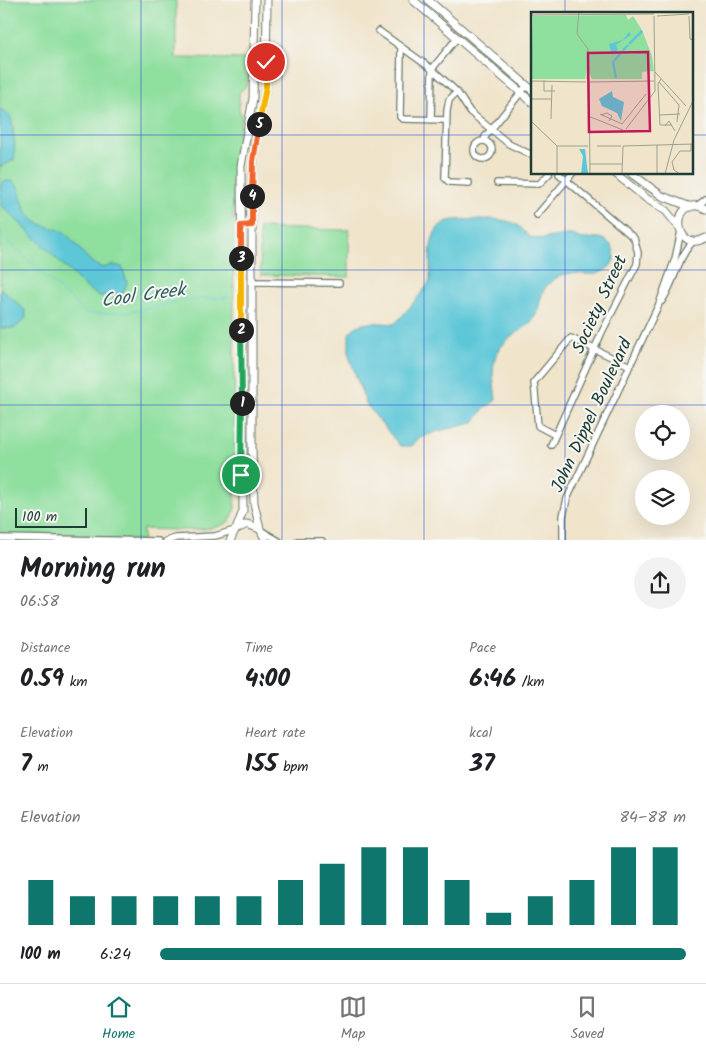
<!DOCTYPE html>
<html lang="en">
<head>
<meta charset="utf-8">
<style>
  body { margin:0; font-family:Kalam,sans-serif; background:#f2f2f2; color:#202124; height:100vh; display:flex; flex-direction:column; font-size:19px; white-space:nowrap }
  * { box-sizing:border-box; margin:0 }
  p { font-size:16px; color:#757577 }
  .icon { flex:none; width:28px; height:28px; fill:none; stroke:currentColor; stroke-width:2; stroke-linecap:round; stroke-linejoin:round }
  .map { position:relative; height:540px; overflow:hidden }
  .side { display:flex; flex-direction:column; background:#fff; flex:1 }
  .side>* { flex:none }
  .controls { position:absolute; left:635px; top:405px; display:grid; gap:10px }
  .controls a { display:grid; place-items:center; width:55px; height:55px; border-radius:50%; background:#fff; box-shadow:0 5px 20px #0002; font-size:25px }
  .scale { position:absolute; left:15px; bottom:12px; width:72px; box-sizing:border-box; padding-left:5px; border:2px solid #1f3d34; border-top:0; font-size:14px; line-height:18px; white-space:nowrap; color:#1f3d34; -webkit-text-stroke:4px #f6f6f2; paint-order:stroke }
  .pin { position:absolute; display:grid; place-items:center; width:42px; height:42px; color:#fff; margin:-21px; border:2px solid #fff; border-radius:50%; box-shadow:0 1px 5px #0007 }
  .km { position:absolute; width:25px; height:25px; margin:-12px; border-radius:50%; background:#222; color:#fff; font-size:14px; line-height:25px; text-align:center }
  .round { display:grid; place-items:center; flex:none; width:52px; height:52px; border-radius:26px; background:#f2f2f2 }
  .headline { display:flex; align-items:center; justify-content:space-between; height:85px; padding:0 20px }
  h1 { font-size:28px; font-weight:600; line-height:38px }
  .figures { display:grid; grid-template-columns:repeat(3,1fr); gap:8px; height:85px; padding:5px 20px }
  .figures div { display:grid; align-content:center }
  .figures b { font-size:25px; font-weight:600 }
  .figures small { font-size:14px; font-weight:400 }
  .figures p { font-size:14px }
  .chart { height:140px; padding:10px 20px }
  .chart p { display:flex; justify-content:space-between }
  .chart svg { width:100%; height:90px; margin-top:5px; stroke:#0f766e; stroke-width:6 }
  ul { padding:0 20px; list-style:none; font-size:16px }
  li { display:grid; grid-template-columns:80px 60px 1fr; align-items:center; height:38px }
  li i { height:12px; border-radius:6px; background:#0f766e }
  .tabs { display:flex; justify-content:space-around; align-items:center; height:70px; border-top:1px solid #e0e0e0; background:#fff; font-size:14px; color:#757577 }
  .tabs a { display:grid; justify-items:center; gap:2px }
  .tabs .on { color:#0f766e }
  .map>svg:first-child { display:block }
</style>
</head>
<body>
<div class="map">
<svg width="706" height="541" viewBox="0 0 706 541">
  <rect width="100%" height="100%" fill="#f6f6f2"/>
  <filter id="ink" filterUnits="userSpaceOnUse"><feTurbulence type="fractalNoise" baseFrequency=".02" numOctaves="2"/><feDisplacementMap in="SourceGraphic" scale="10" xChannelSelector="R" yChannelSelector="G"/><feConvolveMatrix kernelMatrix="1 2 1 2 8 2 1 2 1" color-interpolation-filters="sRGB"/></filter>
  <filter id="wash" filterUnits="userSpaceOnUse"><feTurbulence type="fractalNoise" baseFrequency=".0096" numOctaves="4" result="noise"/><feDisplacementMap in="SourceGraphic" scale="20" xChannelSelector="R" yChannelSelector="G"/><feGaussianBlur stdDeviation="1.12" result="paint"/><feColorMatrix in="noise" values="0 0 0 0 0 0 0 0 0 0 0 0 0 0 0 0 0 1.4 0 .05"/><feComposite in="paint" operator="in"/></filter>
  <g filter="url(#wash)">
    <rect width="100%" height="100%" fill="#f0e4cb"/>
    <path fill="#8fdf9f" stroke="#578e6a" d="M0 0H176V58L247 59V85L239 93V109L242 117 233 165 235 507C234 512 233 517 229 521 216 534 162 529 143 529V540H0Z
      M259 228 349 230V277L261 275Z"/>
    <path fill="#5dc7d8" stroke="#3e8286" d="M0 109C4 111 7 113 10 116 13 122 16 154 14 160L0 167Z
      M4 181H13C23 189 20 206 31 218 41 228 56 226 66 234 79 245 86 263 103 268L113 265 122 267 127 283 123 293 100 296 89 290 2 206 0 186Z
      M490 219C499 220 511 220 519 226 524 230 526 236 533 238 545 241 559 234 570 235 576 235 579 239 584 239 592 239 595 236 602 239 616 244 619 260 607 269 593 280 574 269 560 276 533 290 546 304 531 322 526 328 518 331 513 335 487 356 493 372 496 400L484 409 473 423 435 432 418 439 412 446H400L366 404 349 356V334C358 319 379 323 394 324 399 321 427 287 430 281 431 261 425 221 455 220 466 219 478 220 490 219Z
      M0 288 25 310 26 318 15 328H0Z"/>
    <g fill="none" stroke-linecap="round" stroke-linejoin="round">
      <path stroke="#5dc7d8" stroke-width="1" d="M0 234 87 314 129 312 186 300 229 297"/>
    </g>
  </g>
  <g filter="url(#ink)">
    <g fill="none" stroke-linecap="round" stroke-linejoin="round">
      <g stroke="#687769" stroke-width="8">
        <path id="minor" d="M379 31 432 69 457 92 470 112 509 144 532 155
          M401 47 400 117 403 119 446 120
          M457 92 449 100 447 111 445 178 449 182 469 183
          M431 120 432 69 457 38
          M484 141 485 137 527 85
          M474 150a9 9 0 1 1 18 0a9 9 0 1 1-18 0Z
          M497 183 539 184 549 174
          M697 206 706 199
          M537 215 572 174
          M252 282 339 283
          M662 301C675 282 678 255 694 241
          M555 435 538 426 534 382 571 338 630 366
          M551 445 602 332 637 264 638 253 634 238 559 174
          M262 531 279 541
          M0 538 158 541
          M166 541 176 538 215 536 235 530
          M298 541H322
          M563 541V516L567 499 659 304 675 259 681 231"/>
      </g>
      <g stroke="#687769" stroke-width="9">
        <path id="tertiary" d="M413 0 532 102
          M428 0 532 90
          M616 174 647 199 666 211 679 227
          M632 174 662 196 691 207
          M706 209C671 191 671 256 706 238
          M237 527 243 511 241 166 253 98 255 0
          M260 529 254 503 252 450V180L254 149 266 87 267 0
          M230 541 235 530 247 524 260 529 266 541"/>
      </g>
      <use href="#minor" stroke="#fff" stroke-width="5.5"/>
      <use href="#tertiary" stroke="#fff" stroke-width="7"/>
    </g>
  </g>
  <g fill="none" stroke-linecap="round" stroke-linejoin="round" filter="url(#ink)">
    <g stroke="#fff" stroke-width="10">
      <path id="split-1" d="M241 475 242 403"/>
    </g>
    <g stroke="#fff" stroke-width="10">
      <path id="split-2" d="M241 330 242 403"/>
    </g>
    <g stroke="#fff" stroke-width="10">
      <path id="split-3" d="M241 258V330"/>
    </g>
    <g stroke="#fff" stroke-width="10">
      <path id="split-4" d="M241 258V226L252 225V196"/>
    </g>
    <g stroke="#fff" stroke-width="10">
      <path id="split-5" d="M252 196 253 161 259 124"/>
    </g>
    <g stroke="#fff" stroke-width="10">
      <path id="split-6" d="M259 124 266 87V62"/>
    </g>
    <use href="#split-1" stroke="#22a559" stroke-width="6"/>
    <use href="#split-2" stroke="#22a559" stroke-width="6"/>
    <use href="#split-3" stroke="#f5b400" stroke-width="6"/>
    <use href="#split-4" stroke="#f0652b" stroke-width="6"/>
    <use href="#split-5" stroke="#f0652b" stroke-width="6"/>
    <use href="#split-6" stroke="#f5b400" stroke-width="6"/>
  </g>
  <path fill="none" stroke="#1d4ed8" stroke-width="1" stroke-opacity="0.55" d="M141 0V541M282 0V541M424 0V541M565 0V14M0 135H532M692 135H706M565 174V541M0 270H706M0 405H706"/>
  <g text-anchor="middle" stroke-width="4" stroke-linejoin="round" paint-order="stroke">
    <g font-size="18" fill="#1f3d34" stroke="#f6f6f2">
      <text transform="translate(599 304) rotate(-65)" y="6">Society Street</text>
      <text transform="translate(591 415) rotate(-65)" y="6">John Dippel Boulevard</text>
    </g>
    <g font-size="19" font-style="italic" fill="#2e605d" stroke="#f6f6f2">
      <text transform="translate(143 294) rotate(-8)" y="7">Cool Creek</text>
    </g>
  </g>
  <g transform="translate(531 12)">
    <rect width="162" height="162" fill="#f0e4cb"/>
    <path d="M95 3 97 8 102 4 111 18 121 44 123 59 111 60V67H61L56 57 54 67H0L2 4Z" fill="#8fdf9f"/>
    <path d="M98 20 100 23 85 33 87 38 81 43 78 32 92 28ZM81 79 82 85 93 90 90 109 86 101 71 94 68 87ZM48 137H54L57 162H50L52 144Z" fill="#5dc7d8"/>
    <path fill="none" stroke="#5dc7d8" stroke-width="2.5" d="M98 32 111 19M85 66 82 50 97 33"/>
    <path fill="none" stroke="#9ca18f" stroke-width="1" d="M48 0 46 22 57 37 56 67M0 3 123 2M126 4 158 2M158 4 159 27 163 28M124 60 155 94M130 67 127 72 129 113H141M13 68V79H24M0 69 55 70M58 70 59 162M59 70 123 69M128 70 148 93 146 110M0 87H20M69 102 91 112 115 82M70 103 76 101 81 104 78 109M128 103 149 102M57 104 92 118M20 107 21 73M0 109 26 134M134 114 138 109 144 119M95 117 124 79 123 4M126 133V162M26 134H57M66 134H90M92 134 163 132M59 152H91M26 162V134M91 162 92 134M134 162 143 128 163 87M149 162 143 158 141 150 149 139H160V132"/>
    <path fill="#c2185b" fill-opacity="0.15" stroke="#c2185b" stroke-width="2.5" d="M117 40 119 119 58 120 57 41Z"/>
    <rect width="162" height="162" fill="none" stroke="#1f3d34" stroke-width="2.5"/>
  </g>
</svg>
<div class="controls">
<a><svg class="icon" aria-label="locate" viewBox="0 0 24 24"><circle cx="12" cy="12" r="6"/><path d="M12 2v4M12 18v4M2 12h4M18 12h4"/></svg></a>
<a><svg class="icon" aria-label="layers" viewBox="0 0 24 24"><path d="M12 4l9 5-9 5-9-5zM3 14l9 5 9-5"/></svg></a>
</div>
<div class="scale">100 m</div>
<div class="pin" style="left:241px;top:475px;background:#1e9e55"><svg class="icon" aria-label="arrive" viewBox="0 0 24 24"><path d="M6 21V4h12l-3 4 3 4H6"/></svg></div>
<div class="pin" style="left:266px;top:62px;background:#d93025"><svg class="icon" aria-label="check" viewBox="0 0 24 24"><path d="M5 12l5 5 9-10"/></svg></div>
<b class="km" style="left:242px;top:403px">1</b>
<b class="km" style="left:241px;top:330px">2</b>
<b class="km" style="left:241px;top:258px">3</b>
<b class="km" style="left:252px;top:196px">4</b>
<b class="km" style="left:259px;top:124px">5</b>
</div>
<section class="side">
<div class="headline"><div><h1>Morning run</h1><p>06:58</p></div><a class="round"><svg class="icon" aria-label="share" viewBox="0 0 24 24"><path d="M12 15V3M7 8l5-5 5 5M5 13v7h14v-7"/></svg></a></div>
<div class="figures">
<div><p>Distance</p><b>0.59<small> km</small></b></div>
<div><p>Time</p><b>4:00</b></div>
<div><p>Pace</p><b>6:46<small> /km</small></b></div>
</div>
<div class="figures">
<div><p>Elevation</p><b>7<small> m</small></b></div>
<div><p>Heart rate</p><b>155<small> bpm</small></b></div>
<div><p>kcal</p><b>37</b></div>
</div>
<div class="chart"><p><span>Elevation</span>84–88 m</p>
<svg viewBox="0 0 160 44" preserveAspectRatio="none"><path d="M5 44V22M15 44V30M25 44V30M35 44V30M45 44V30M55 44V30M65 44V22M75 44V14M85 44V6M95 44V6M105 44V22M115 44V38M125 44V30M135 44V22M145 44V6M155 44V6"/></svg>
</div>
<ul>
<li><b>100 m</b>6:24<i style="width:100%"></i></li>
</ul>
</section>
<nav class="tabs">
<a class="on"><svg class="icon" aria-label="home" viewBox="0 0 24 24"><path d="M3 11l9-7 9 7M6 9v11h12V9"/></svg>Home</a>
<a><svg class="icon" aria-label="map" viewBox="0 0 24 24"><path d="M3 6l6-2 6 2 6-2v14l-6 2-6-2-6 2zM9 4v14M15 6v14"/></svg>Map</a>
<a><svg class="icon" aria-label="saved" viewBox="0 0 24 24"><path d="M7 4h10v16l-5-4-5 4z"/></svg>Saved</a>
</nav>
</body>
</html>
